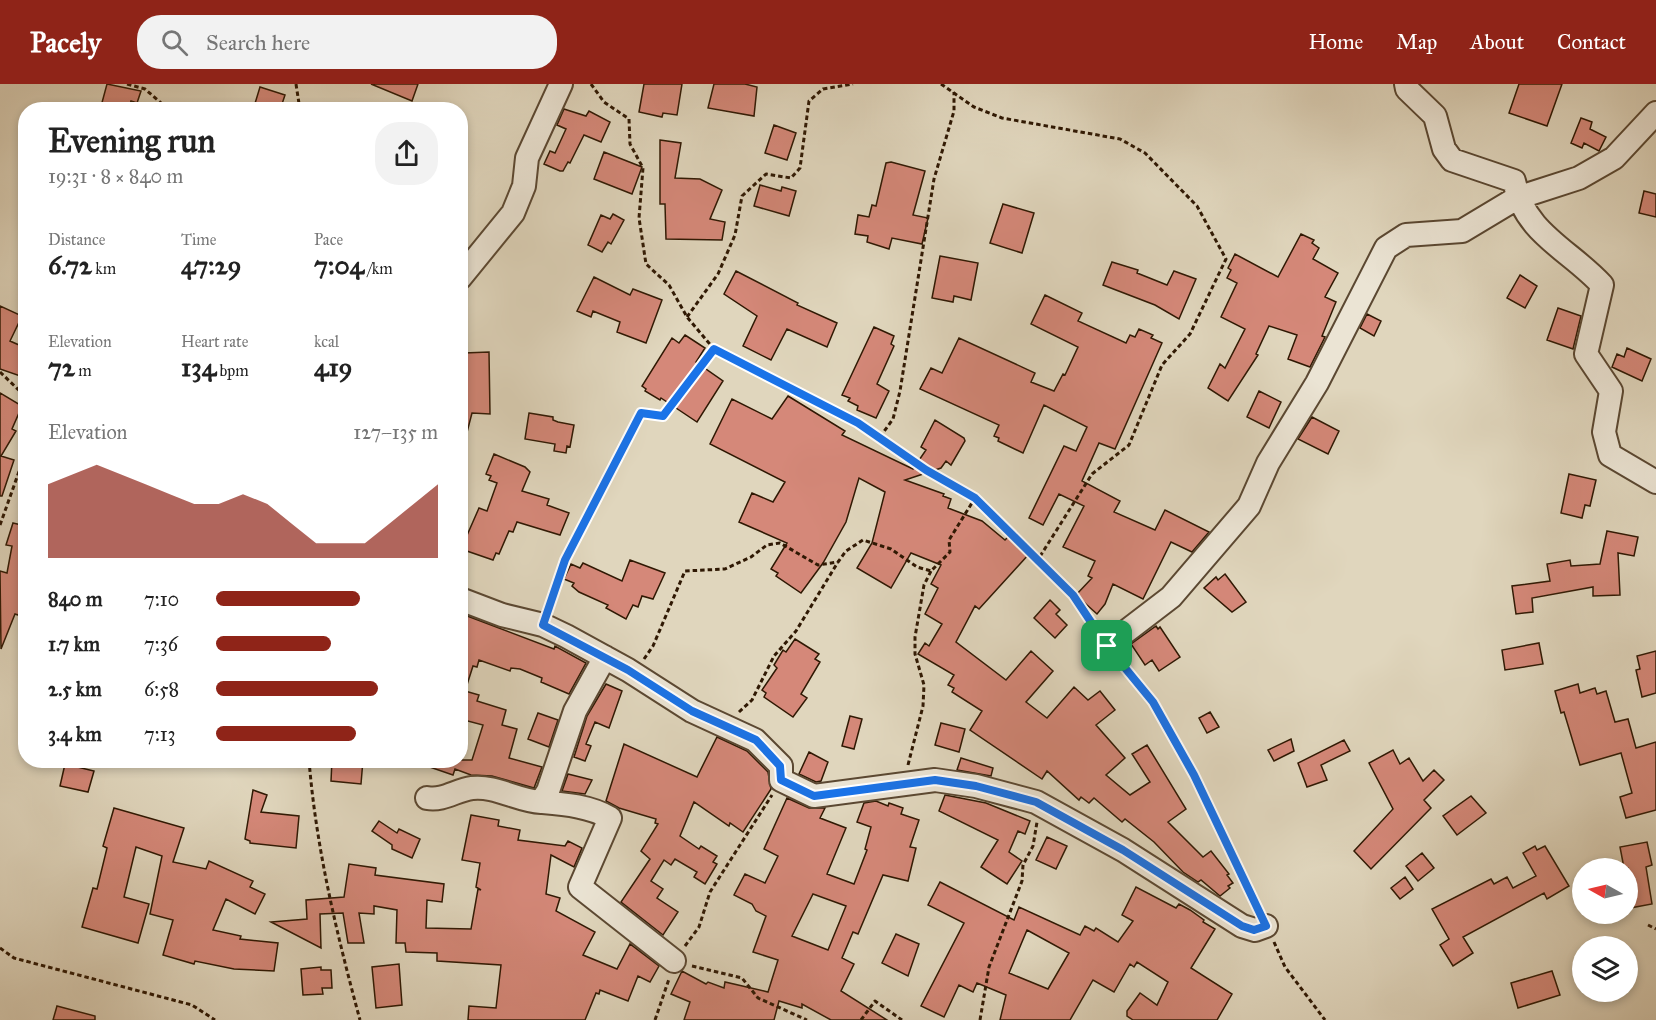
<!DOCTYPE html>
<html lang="en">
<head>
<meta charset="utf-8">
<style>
  body { margin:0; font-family:"IM FELL Great Primer",serif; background:#f2f2f2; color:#222; height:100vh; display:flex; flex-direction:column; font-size:22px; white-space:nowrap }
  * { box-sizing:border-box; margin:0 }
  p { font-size:20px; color:#767676 }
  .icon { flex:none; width:33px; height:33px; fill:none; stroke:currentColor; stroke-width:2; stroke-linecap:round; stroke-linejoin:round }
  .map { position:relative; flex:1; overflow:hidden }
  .sheet { position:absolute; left:18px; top:18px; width:450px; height:666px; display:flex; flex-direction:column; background:#fff; border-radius:24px; box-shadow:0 3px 9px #0003 }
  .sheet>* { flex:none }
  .needle { width:39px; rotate:278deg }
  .tools { position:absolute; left:1572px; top:774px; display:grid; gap:12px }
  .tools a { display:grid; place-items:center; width:66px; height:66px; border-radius:50%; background:#fff; box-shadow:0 3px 9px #0003; font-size:30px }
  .pin { position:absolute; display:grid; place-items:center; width:51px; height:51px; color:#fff; margin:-26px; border-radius:12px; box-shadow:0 3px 9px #0006 }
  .round { display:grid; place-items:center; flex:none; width:63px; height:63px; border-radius:24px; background:#f2f2f2 }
  .overview { display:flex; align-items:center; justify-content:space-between; height:102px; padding:0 30px }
  h1 { font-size:33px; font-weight:800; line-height:45px }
  .stats { display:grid; grid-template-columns:repeat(3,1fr); gap:9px; height:102px; padding:6px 30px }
  .stats div { display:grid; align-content:center }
  .stats b { font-size:26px; font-weight:800 }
  .stats small { font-size:16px; font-weight:400 }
  .stats p { font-size:16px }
  .chart { height:168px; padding:12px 30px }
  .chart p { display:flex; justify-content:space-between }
  .chart svg { width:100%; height:108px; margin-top:6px; fill:#8f2418; opacity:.7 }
  ul { padding:0 30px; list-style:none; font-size:20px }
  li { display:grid; grid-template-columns:96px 72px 1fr; align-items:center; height:45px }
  li i { height:15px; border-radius:8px; background:#8f2418 }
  header { display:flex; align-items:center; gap:36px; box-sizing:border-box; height:84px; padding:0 30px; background:#8f2418; color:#fff }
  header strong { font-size:28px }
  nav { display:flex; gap:33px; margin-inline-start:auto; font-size:21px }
  .search { width:420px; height:54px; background:#f2f2f2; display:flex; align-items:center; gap:15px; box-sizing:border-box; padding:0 21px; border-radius:24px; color:#767676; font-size:22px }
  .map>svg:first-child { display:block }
</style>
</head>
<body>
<header>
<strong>Pacely</strong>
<div class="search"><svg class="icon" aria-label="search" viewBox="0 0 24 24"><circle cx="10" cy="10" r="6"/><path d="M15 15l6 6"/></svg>Search here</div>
<nav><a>Home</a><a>Map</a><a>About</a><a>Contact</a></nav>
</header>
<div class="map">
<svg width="1656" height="936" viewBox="0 0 1656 936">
  <rect width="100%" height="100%" fill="#e0d6bd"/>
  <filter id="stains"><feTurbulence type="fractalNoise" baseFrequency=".00333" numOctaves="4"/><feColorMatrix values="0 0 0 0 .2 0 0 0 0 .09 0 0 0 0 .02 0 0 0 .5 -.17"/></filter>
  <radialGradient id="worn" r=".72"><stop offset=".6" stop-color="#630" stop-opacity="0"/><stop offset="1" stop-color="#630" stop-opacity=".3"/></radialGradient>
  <path fill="#d58879" stroke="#2f1803" stroke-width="1.5" fill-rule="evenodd" d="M107 0 141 7 137 19 131 17 128 26H100Z
    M371 0H418L412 17Z
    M644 0H682L677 31 663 29 662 33 639 28Z
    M714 0H745L757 3 754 32 708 24Z
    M1519 0H1562L1547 42 1509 29Z
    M260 3 285 11 280 26H253Z
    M564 25 586 32 589 27 610 38 601 58 584 51 570 79 568 78 563 87H560L544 80 550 67 555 69 566 45 557 41Z
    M1581 34 1592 38 1590 45 1606 53 1599 67 1584 59 1582 64 1571 59Z
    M774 41 796 49 787 76 765 69Z
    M660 56 681 59 675 94 700 95 722 106 710 135 725 138 722 156 666 155 665 120H660Z
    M604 68 642 83 632 110 594 95Z
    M891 78 925 87 913 131 928 134 922 160 892 154 889 165 867 158 868 152 855 150 858 131 869 133 872 121 876 122 886 79Z
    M760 101 781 107 782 103 796 107 789 132 754 122Z
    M1644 107 1656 110V133L1639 129Z
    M1003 120 1034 129 1022 169 990 159Z
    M613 130 624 136 611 160 608 158 602 168 588 161 601 131 610 135Z
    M1301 150 1314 156 1312 159 1319 164 1313 175 1338 189 1325 213 1336 218 1322 252 1325 253 1310 283 1288 275 1297 251 1269 242 1256 270 1258 271 1228 317 1208 304 1220 280 1225 284 1245 245 1221 233 1237 199 1227 194 1231 186 1228 184 1235 170 1278 193Z
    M940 172 978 179 971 216 954 212 953 218 932 214Z
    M1112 178 1138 186 1137 189 1167 201 1174 187 1196 195 1179 235 1155 221 1103 201Z
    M736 187 798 219 797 221 837 239 827 263 787 245 771 276 743 262 757 232 724 210Z
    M1520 191 1537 202 1525 224 1507 214Z
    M594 193 630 211 633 205 662 216 646 259 617 248 620 238 593 227 591 233 577 227Z
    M1045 211 1082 229 1078 237 1126 259 1130 251 1135 253 1139 245 1153 251 1151 254 1162 259 1115 365 1099 359 1082 397 1120 417 1114 428 1155 446 1165 426 1209 448 1192 468 1171 458 1143 515 1113 500 1105 520 1097 530 1076 511 1092 494 1088 492 1095 477 1063 463 1084 422 1059 410 1043 441 1029 434 1064 362 1076 367 1087 343 1044 321 1023 369 998 357 999 354 994 352 999 341 920 305 931 284 942 289 959 254 1035 289 1031 298 1054 307 1063 290 1065 291 1078 263 1031 240Z
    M0 222 22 232 10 257 26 264V294L0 285Z
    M1558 224 1581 232 1573 265 1547 256Z
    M1367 230 1381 237 1374 252 1360 244Z
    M874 243 894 252 891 260 894 262 877 300 889 307 876 334 857 326 858 322 848 317 850 314 842 311Z
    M685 251 705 264 696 278 723 297 697 338 661 314 660 316 645 307 646 305 642 302 672 254 679 259Z
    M1627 264 1651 275 1642 297 1612 283 1617 270 1624 273Z
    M489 268 490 330 472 329 465 356H460L464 269Z
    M1259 307 1281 318 1269 344 1247 333Z
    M0 309 22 322 12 345 16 347 1 372 14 376 2 412H0Z
    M788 312 845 347 842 351 913 385 926 366 921 363 935 336 964 354 965 357 951 381 946 377 941 384 905 396 944 410 943 412 951 415 948 424 982 437 1005 456 1009 452 1029 470 979 525 975 522 956 558 1006 596 1031 567 1053 587 1026 618 1047 634 1074 603 1088 616 1100 607 1115 626 1096 641 1125 674 1106 691 1130 711 1150 698 1132 670 1147 661 1186 725 1168 738 1203 773 1211 767 1229 790 1227 791 1233 799 1228 802 1230 804 1220 812 1201 796 1198 798 1183 788 1154 758 1125 735 1122 738 1094 714 1089 719 1081 713 1079 716 1047 687 1042 695 970 646 982 627 952 608 954 604 948 601 954 591 918 570 925 559 929 562 942 540 925 530 938 504 931 500 941 481 911 469 891 504 857 484 872 459 885 408 859 394 846 438 823 479 801 509 776 492 778 489 771 485 787 459 739 438 752 409 773 418 785 398 710 360 732 315 772 335Z
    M529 329 553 333V336L558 338 574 341 570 363 567 362 566 369 554 367 555 360 525 355Z
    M1312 333 1339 347 1328 370 1298 355Z
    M494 370 525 383 530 388 522 407 549 415 547 421 569 429 560 451 517 438 513 448 509 447 499 470 496 469 493 476 461 465 479 424 487 427 497 399 489 396 491 392 486 390Z
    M1569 390 1596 396 1590 422 1585 421 1582 434 1561 429Z
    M13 439 26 442V470L22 469 19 492 26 495V527L21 525 18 531 15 530 1 565 0 487 7 489 12 462 6 461Z
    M1607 447 1638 453 1634 472 1618 469 1620 511 1593 512V503L1532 514 1533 528 1516 530 1512 502 1550 497 1547 480 1570 476 1571 482 1600 480Z
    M630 476 665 489 653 515 642 512 638 523 633 521 626 535 606 524 608 521 579 508 572 502 574 499 564 495 571 480 580 484 583 479 622 497Z
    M1225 490 1246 518 1232 528 1204 504 1216 493 1218 496Z
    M1050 516 1060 526 1056 530 1067 541 1055 554 1034 534Z
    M462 530 554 565 555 562 586 579 569 610 541 598 542 594 520 585 511 584 510 587 479 576 477 583 473 582 465 607 479 611 477 617 506 626 502 641 517 645 509 674 542 683 534 704 492 692 471 691 455 685 453 691 418 679V676H472L483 641 460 635Z
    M1156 542 1158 545 1160 543 1180 573 1159 587 1152 576 1145 581 1131 560Z
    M795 555 819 570 815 575 820 578 801 610 807 614 793 633 764 613 766 609 762 606 777 584 774 581 783 566 786 568Z
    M1539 559 1543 580 1505 586 1502 566Z
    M1656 567V609L1642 613 1636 586 1640 585 1637 572Z
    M606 600 622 607 609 644 595 638 586 660 591 662 585 677 574 673 587 632Z
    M1578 600 1580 609 1595 604 1597 610 1606 607 1615 638 1628 635 1636 664 1656 658V726L1626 734 1620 713 1632 709 1621 669 1580 681 1564 628 1561 629 1555 607Z
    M1210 628 1219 643 1207 649 1199 634Z
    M538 629 558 636 549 663 528 655Z
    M850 632 862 635 854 665 842 662Z
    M941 639 965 645 959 668 935 661Z
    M717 653 747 667 768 688 771 705 743 748 730 739 729 742 694 718 680 752 699 765 701 762 717 772 713 778 717 780 705 800 694 793 697 788 675 775 671 781 664 776 651 797 663 805 657 814 678 828 663 851 621 818 650 775 641 767 658 740 655 739 656 735 619 724 606 717 624 660 697 693Z
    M1291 655 1294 667 1274 677 1268 666Z
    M1344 656 1350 667 1321 681 1327 696 1307 703 1298 679Z
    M1393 666 1400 680 1409 674 1423 697 1434 686 1444 696 1424 716 1431 724 1371 785 1354 767 1393 725 1369 679Z
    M809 668 828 678 821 697 816 698 799 690Z
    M961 674 993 684 991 692 957 686Z
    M332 676H363L361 700 331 697Z
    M65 680 94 687 88 708 60 702Z
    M568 690 592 696 585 710 562 707Z
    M253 706 267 711 261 728 299 732 296 764 250 759V757L245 755Z
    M945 711 986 719 1030 737 1025 750 1018 747 1009 768 1022 777 1007 800 981 783 998 756 939 727Z
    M1471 712 1486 729 1457 751 1443 732Z
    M787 714 809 724H825L820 734 846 744 827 790 854 800 867 766 865 765 871 743 857 738 864 719 876 717 888 722 889 719 903 724 901 730 919 736 910 763 916 764 908 797 883 791 858 850 853 848 842 874 854 880 841 907 887 936H831L802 920V924L779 917 774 936H684L690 918 671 910 682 887 706 900 708 898 724 904 725 898 768 908 778 876 753 868 766 832 756 827 752 820 734 811 745 790 765 799 778 772 764 765ZM813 810 846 822 828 866 792 852Z
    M114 724 184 744 173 778 206 785 209 777 253 797 250 803 265 810 255 830 226 815 213 846 241 852 240 855 278 859 274 887 234 885 195 877 194 880 163 871 173 836 150 830 162 772 136 763 124 813 149 820 138 859 82 843 93 804 97 805 107 764 103 762Z
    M471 731 499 736 498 742 520 746 518 756 565 762 568 757 582 764 574 783 551 771 546 810 560 814 556 827 595 848 583 871 617 885 630 860 659 882 650 898 638 892 628 917 600 906 599 910 596 909 585 936H468L469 922 496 924 501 881 437 877V869L406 868 405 859H396L397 826 374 822V830L359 829 364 859H348L343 829 320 830 321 864 271 838 307 835 306 816 344 813 349 780 376 784 375 791 444 800 442 818 427 816 426 844 471 845 478 805 481 806 476 803 480 779 462 776Z
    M379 737 397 749 399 745 420 755 412 774 392 765V761L372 747Z
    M1047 753 1067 762 1056 785 1036 776Z
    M1647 758 1652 781 1646 783 1652 820 1630 824 1628 784H1624L1620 763Z
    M1535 762 1537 766 1545 762 1569 802 1547 815 1544 809 1463 853 1473 869 1453 882 1440 861 1449 855 1432 825 1491 795 1494 800 1507 793 1513 804 1536 792 1523 769Z
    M1422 769 1434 784 1418 797 1406 782Z
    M1405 793 1413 805 1400 815 1391 804Z
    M940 798 1014 836 1019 823 1080 851 1085 842 1094 847 1096 844 1118 858 1133 837 1122 831 1136 803 1176 824 1179 820 1190 826 1204 836 1203 838 1215 845 1191 884 1232 910 1217 936H1133L1127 932V927L1140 909 1157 921 1168 898 1137 878 1134 883 1130 880 1114 908 1093 896 1070 936H1000L1006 911 977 899 973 908 959 901 944 933 921 922 964 839 928 821ZM1027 846 1069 869 1048 905 1009 889Z
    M896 850 919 860 908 892 882 879Z
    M399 880 402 921 376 924 372 883Z
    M321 883V886H331L332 904H322L323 910 303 911 301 885Z
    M1552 887 1560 911 1518 924 1511 899Z
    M57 922 95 932V936H53Z"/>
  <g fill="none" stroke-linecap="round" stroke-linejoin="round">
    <g stroke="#5b4832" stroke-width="26">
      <path id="minor" d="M1406 0 1407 5 1435 32 1444 65 1452 76 1514 97C1524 149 1570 166 1602 201L1586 270 1611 307 1604 348 1610 371 1656 398
        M460 194 513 129 524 102 527 74 561 0
        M460 515 502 531 543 541 566 552 628 586 692 627 755 656 781 682V696L814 712 935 696 976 702 1036 718 1123 766 1242 842 1255 846 1266 842
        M1107 562 1171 513 1249 422 1268 379 1317 299 1386 164 1406 151 1462 147 1517 114 1579 94 1614 74 1656 29
        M427 714C444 717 456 706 472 704 495 701 518 717 541 718L548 707 575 627 605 573
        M541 718C564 720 590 722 610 734L580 803 674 877"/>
    </g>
    <path stroke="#2f1803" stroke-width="3" stroke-dasharray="4.5 3" stroke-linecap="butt" d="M127 0 145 5 169 26
      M296 0 300 26
      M591 0 604 18 629 35 630 60 643 84 639 134 646 180 669 201 687 233 714 265 858 339 926 386 975 414 1073 511 1097 546
      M941 0 974 23 1002 34 1120 55 1145 69 1197 122 1226 175 1190 250 1162 281 1129 361 1092 390 1039 474
      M687 233 718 190 735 151 742 112 766 90 791 94 800 84 809 17 823 5 853 0
      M0 288 26 313
      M880 353 893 335 900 307 934 95 954 27V8
      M0 441 26 368
      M548 525 565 475 641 329 663 332 714 266
      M644 575 653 562 685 487 725 485 751 473 767 461 780 459 818 481 838 478 846 467 863 456 891 465 917 483 931 487 950 468 949 456 975 414
      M1118 576 1153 618 1194 691 1258 825
      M739 628 752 616 774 572 796 547 838 478
      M309 676C316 764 337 851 360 936
      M908 681 923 622 924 601 915 570V553L924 501 931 487
      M1648 841 1656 845
      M1274 858 1285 883 1325 936
      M685 862 699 843 710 808 772 711
      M0 864 14 874 192 921 215 936
      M692 882 742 894 758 914 807 936
      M655 936 669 895
      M861 936 875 917 902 936
      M980 936 989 883 1022 797 1023 781 1033 762 1037 738"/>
    <use href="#minor" stroke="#ebe4d4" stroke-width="22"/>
  </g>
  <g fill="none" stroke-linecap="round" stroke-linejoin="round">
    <g stroke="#fff" stroke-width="12">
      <path id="route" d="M714 265 858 339 926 386 975 414 1073 511 1107 562 1153 618 1194 691 1266 842 1254 846 1242 842 1123 766 1036 718 976 702 935 696 814 712 781 696 780 682 756 656 692 627 628 586 543 541 565 476 641 329 663 332Z"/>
    </g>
    <use href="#route" stroke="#1a73e8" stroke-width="8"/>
  </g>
  <rect width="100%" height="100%" filter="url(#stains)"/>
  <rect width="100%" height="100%" fill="url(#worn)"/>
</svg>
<div class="tools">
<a><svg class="needle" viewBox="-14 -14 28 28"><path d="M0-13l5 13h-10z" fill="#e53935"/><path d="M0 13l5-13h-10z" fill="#767676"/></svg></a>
<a><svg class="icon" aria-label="layers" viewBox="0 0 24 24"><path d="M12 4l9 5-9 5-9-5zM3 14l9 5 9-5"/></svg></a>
</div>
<div class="pin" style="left:1107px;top:562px;background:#1e9e55"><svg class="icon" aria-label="arrive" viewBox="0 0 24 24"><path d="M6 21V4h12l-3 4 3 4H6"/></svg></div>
<section class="sheet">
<div class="overview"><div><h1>Evening run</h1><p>19:31 · 8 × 840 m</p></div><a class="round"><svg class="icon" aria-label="share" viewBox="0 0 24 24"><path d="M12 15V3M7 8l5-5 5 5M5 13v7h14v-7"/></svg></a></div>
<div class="stats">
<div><p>Distance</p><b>6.72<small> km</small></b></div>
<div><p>Time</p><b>47:29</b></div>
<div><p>Pace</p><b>7:04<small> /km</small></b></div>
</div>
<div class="stats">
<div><p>Elevation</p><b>72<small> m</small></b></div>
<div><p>Heart rate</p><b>134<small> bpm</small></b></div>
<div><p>kcal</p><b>419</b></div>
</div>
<div class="chart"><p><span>Elevation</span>127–135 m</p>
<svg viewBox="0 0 160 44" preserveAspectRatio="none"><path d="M0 44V14L10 10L20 6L30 10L40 14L50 18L60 22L70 22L80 18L90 22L100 30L110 38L120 38L130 38L140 30L150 22L160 14V44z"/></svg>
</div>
<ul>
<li><b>840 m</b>7:10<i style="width:65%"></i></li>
<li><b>1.7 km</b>7:36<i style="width:52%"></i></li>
<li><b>2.5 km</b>6:58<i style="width:73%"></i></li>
<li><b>3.4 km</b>7:13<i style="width:63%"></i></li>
</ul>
</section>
</div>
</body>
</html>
